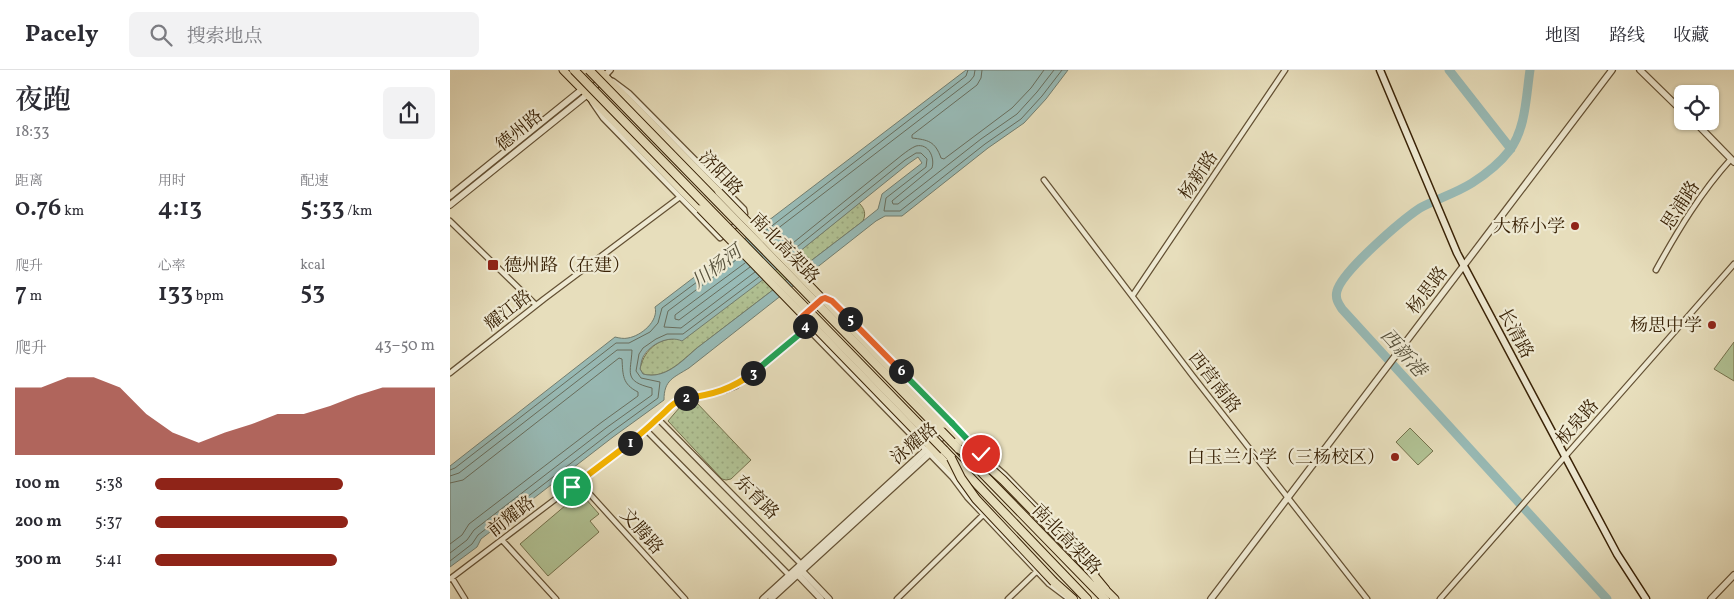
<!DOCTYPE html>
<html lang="zh">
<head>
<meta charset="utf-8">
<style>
  body { margin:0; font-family:Vollkorn,"Noto Serif SC",serif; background:#f2f2f3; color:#2b2b33; height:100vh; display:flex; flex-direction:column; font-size:19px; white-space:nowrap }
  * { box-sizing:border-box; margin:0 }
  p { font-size:16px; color:#7c7c81 }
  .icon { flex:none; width:28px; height:28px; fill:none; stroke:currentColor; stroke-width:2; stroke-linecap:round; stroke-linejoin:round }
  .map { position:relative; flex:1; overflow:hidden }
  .details { display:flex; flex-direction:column; background:#fff; width:450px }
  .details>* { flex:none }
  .tools { position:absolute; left:1224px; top:15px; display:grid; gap:10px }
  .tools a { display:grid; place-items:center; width:45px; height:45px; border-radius:8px; background:#fff; box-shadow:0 1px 4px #0004; font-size:25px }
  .pin { position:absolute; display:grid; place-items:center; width:42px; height:42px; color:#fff; margin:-21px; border:2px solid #fff; border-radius:50%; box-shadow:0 1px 5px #0007 }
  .km { position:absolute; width:25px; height:25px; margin:-12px; border-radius:50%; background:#222; color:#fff; font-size:14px; line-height:25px; text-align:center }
  .round { display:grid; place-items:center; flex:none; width:52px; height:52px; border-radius:8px; background:#f2f2f3 }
  .head { display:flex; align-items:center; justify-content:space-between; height:85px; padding:0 15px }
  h1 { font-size:28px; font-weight:600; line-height:38px }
  .metrics { display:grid; grid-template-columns:repeat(3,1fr); gap:8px; height:85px; padding:5px 15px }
  .metrics div { display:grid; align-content:center }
  .metrics b { font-size:25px; font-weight:600 }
  .metrics small { font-size:14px; font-weight:400 }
  .metrics p { font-size:14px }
  .chart { height:140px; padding:10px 15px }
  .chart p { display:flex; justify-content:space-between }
  .chart svg { width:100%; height:90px; margin-top:5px; fill:#8f2418; opacity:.7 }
  ul { padding:0 15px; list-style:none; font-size:16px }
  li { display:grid; grid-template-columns:80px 60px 1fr; align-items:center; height:38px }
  li i { height:12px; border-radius:6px; background:#8f2418 }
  header { display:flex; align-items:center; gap:30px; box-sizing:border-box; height:70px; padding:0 25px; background:#fff; border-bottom:1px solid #e1e1e2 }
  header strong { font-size:24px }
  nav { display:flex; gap:28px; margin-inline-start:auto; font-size:18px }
  .search { width:350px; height:45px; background:#f2f2f3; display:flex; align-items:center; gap:12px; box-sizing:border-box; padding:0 18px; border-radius:8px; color:#7c7c81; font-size:19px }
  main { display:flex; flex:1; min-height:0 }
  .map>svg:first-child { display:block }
</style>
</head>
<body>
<header>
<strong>Pacely</strong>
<div class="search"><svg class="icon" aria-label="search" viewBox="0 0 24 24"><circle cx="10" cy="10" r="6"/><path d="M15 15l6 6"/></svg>搜索地点</div>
<nav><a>地图</a><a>路线</a><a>收藏</a></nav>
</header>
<main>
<section class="details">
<div class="head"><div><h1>夜跑</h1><p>18:33</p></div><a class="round"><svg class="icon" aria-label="share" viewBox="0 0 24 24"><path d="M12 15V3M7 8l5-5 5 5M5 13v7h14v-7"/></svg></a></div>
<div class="metrics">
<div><p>距离</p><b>0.76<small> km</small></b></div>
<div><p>用时</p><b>4:13</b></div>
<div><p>配速</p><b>5:33<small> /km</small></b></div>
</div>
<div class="metrics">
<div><p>爬升</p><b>7<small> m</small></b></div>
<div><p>心率</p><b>133<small> bpm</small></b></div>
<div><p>kcal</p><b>53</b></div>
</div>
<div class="chart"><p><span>爬升</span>43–50 m</p>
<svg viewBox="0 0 160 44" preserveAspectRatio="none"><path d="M0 44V11L10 11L20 6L30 6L40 11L50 24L60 33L70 38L80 33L90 29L100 24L110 24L120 20L130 15L140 11L150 11L160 11V44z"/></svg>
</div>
<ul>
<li><b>100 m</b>5:38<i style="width:67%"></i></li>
<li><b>200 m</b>5:37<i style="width:69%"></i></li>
<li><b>300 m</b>5:41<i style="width:65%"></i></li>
</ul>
</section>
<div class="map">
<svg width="1284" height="529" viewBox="0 0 1284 529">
  <defs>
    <pattern id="park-dots" width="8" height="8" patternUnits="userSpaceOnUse" patternTransform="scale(1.25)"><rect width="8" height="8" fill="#b1c294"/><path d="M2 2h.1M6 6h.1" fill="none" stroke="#99a67e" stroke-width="1.8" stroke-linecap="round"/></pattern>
  </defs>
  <rect width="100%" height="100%" fill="#e7debc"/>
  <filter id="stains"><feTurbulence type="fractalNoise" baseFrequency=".004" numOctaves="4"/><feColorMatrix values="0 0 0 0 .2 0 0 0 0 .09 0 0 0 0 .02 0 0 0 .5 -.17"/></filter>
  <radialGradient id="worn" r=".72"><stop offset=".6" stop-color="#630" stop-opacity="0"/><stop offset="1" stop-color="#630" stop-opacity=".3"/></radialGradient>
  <path fill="url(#park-dots)" stroke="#75724d" d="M409 133C415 139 416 144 413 151L247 278C231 291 215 310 193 304L190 299C193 283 206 269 223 269L339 190Z
    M246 332 301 390 281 409 276 410 272 409 218 351 230 337Z"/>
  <path fill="#b1c294" stroke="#75724d" d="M1284 272V311L1264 299Z
    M960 358 983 381 968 395 946 372Z
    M129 424 135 428 149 444 140 451 149 462 98 506 70 474Z"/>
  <path fill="#98bbb7" stroke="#727e70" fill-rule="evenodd" d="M516 0H618L596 29 574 53 538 78 452 146H435L426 151 239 298C223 308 214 310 214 330L163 367 31 469 27 477 0 497V396L165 267C169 268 174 269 178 268 191 266 209 251 205 237ZM468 87 472 93 432 124 428 139 413 151 247 278C232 291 215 310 193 304L190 299C191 295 191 291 193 287 200 274 219 265 232 271L339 190 458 94Z"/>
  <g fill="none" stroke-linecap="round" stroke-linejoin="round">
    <path stroke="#686e5e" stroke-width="1" d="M532 0 531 8 527 15 462 65V68C478 70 485 71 491 88L494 89 562 38 581 18 594 0
      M314 162 516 6 518 0
      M318 166 520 11 524 6 525 0
      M333 181 452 85C456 82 461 78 466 76 479 73 485 88 482 98L442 131 443 134H448L531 69 567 44 587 22 604 0
      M337 185 455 90 466 83H471L477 89 476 97 436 128 434 141H450L535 74 571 49 592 26 612 0
      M290 187 218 241 214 257 231 258 305 202
      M295 193 225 245V249L229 250 300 197
      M0 400 5 398 166 273H179L200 262 208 253 212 238 286 183
      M0 406 9 403 167 280H182C181 303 173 311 202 318V325L156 358 24 460 17 470 0 483
      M0 413 13 410 169 288 172 289C173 305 172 314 188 322V326L152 352 19 454 12 465 0 474
      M0 491 22 474 28 465 160 363 208 328 210 312 191 308 186 301 189 284 193 278 206 269 217 264H233L309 207"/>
    <path stroke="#98bbb7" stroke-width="9" d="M999 0 1061 79
      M1080 0C1076 26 1076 59 1059 81 1049 94 1036 104 1022 113 1006 123 987 129 970 138 952 150 892 201 887 221 885 228 888 233 892 239L1157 529"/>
    <g stroke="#645134" stroke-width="7">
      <path id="minor" d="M142 32 153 48 270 168 293 149 295 144 294 139 179 23 163 11
        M594 110 742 305 917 529
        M0 151 86 235
        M1206 200C1228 160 1251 122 1281 89
        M683 225 835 0
        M0 303 94 229 230 127
        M208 349 351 494
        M195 359 339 505
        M129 412 235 529
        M52 470 106 529
        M2 508 15 529
        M0 509 190 365 208 349 216 339 226 332 233 329 276 320 286 316 357 258
        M447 529 534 444
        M558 529 587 501
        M619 529 599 514 517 427 502 407 357 258 351 249 353 246 372 229 375 228 382 231 531 384 555 405 634 486 646 503
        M990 529 1284 194"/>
    </g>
    <g stroke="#645134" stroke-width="8">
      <path id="tertiary" d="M1190 0 1232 41
        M1244 51 1284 92
        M0 126 135 17
        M0 135 138 24 160 0
        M352 497V501L379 529
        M344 505H348L371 529
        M313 529 480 376 497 364
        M321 529 486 378
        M761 529 1162 0
        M1261 529 1284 505"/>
    </g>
    <g stroke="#392206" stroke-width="9">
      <path id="secondary" d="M930 0 1007 183 1167 484 1196 529"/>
    </g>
    <g stroke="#392206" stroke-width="9">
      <path id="primary" d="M113 0 250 139
        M149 0 269 122
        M494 354 529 389
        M475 371 509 407
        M651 515 665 529"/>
    </g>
    <g stroke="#392206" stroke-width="10">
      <path id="trunk" d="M502 372 655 529
        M494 380 637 529
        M631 490 655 519
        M604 512 623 529"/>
    </g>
    <use href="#minor" stroke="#efead3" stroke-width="4.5"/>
    <use href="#tertiary" stroke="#efead3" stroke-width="5.5"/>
    <use href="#secondary" stroke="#efead3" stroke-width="6"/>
    <use href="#primary" stroke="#e7debc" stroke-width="7"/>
    <use href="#trunk" stroke="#e7debc" stroke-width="8"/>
    <g stroke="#392206" stroke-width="9" stroke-linecap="butt">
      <path id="primary-bridge" d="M269 122 494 354
        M250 139 475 371"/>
    </g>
    <g stroke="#392206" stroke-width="10" stroke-linecap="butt">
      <path id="trunk-bridge" d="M124 0 494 380
        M139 0 502 372
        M509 379 543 401 553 410 631 490
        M501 388 511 408 526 429 604 512"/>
    </g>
    <use href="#primary-bridge" stroke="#e7debc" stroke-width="7"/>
    <use href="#trunk-bridge" stroke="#e7debc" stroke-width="8"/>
  </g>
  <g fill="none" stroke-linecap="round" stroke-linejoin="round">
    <g stroke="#fff" stroke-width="10">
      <path id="split-1" d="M122 417 180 373"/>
    </g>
    <g stroke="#fff" stroke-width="10">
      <path id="split-2" d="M180 373C189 365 199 357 207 349 217 341 223 331 236 328"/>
    </g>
    <g stroke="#fff" stroke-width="10">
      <path id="split-3" d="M236 328C262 325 282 319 303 303"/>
    </g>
    <g stroke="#fff" stroke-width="10">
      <path id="split-4" d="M303 303 357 258 355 256"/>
    </g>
    <g stroke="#fff" stroke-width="10">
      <path id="split-5" d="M355 256 351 249 353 246 372 229 375 228 382 231 400 249"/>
    </g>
    <g stroke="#fff" stroke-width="10">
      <path id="split-6" d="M400 249 451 301"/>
    </g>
    <g stroke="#fff" stroke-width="10">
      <path id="split-7" d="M451 301 502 353"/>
    </g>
    <g stroke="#fff" stroke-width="10">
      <path id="split-8" d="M502 353 531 384"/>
    </g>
    <use href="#split-1" stroke="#f5b400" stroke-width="6"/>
    <use href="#split-2" stroke="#f5b400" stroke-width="6"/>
    <use href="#split-3" stroke="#f5b400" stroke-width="6"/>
    <use href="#split-4" stroke="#22a559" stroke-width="6"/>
    <use href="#split-5" stroke="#f0652b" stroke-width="6"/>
    <use href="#split-6" stroke="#f0652b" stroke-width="6"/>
    <use href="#split-7" stroke="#22a559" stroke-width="6"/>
    <use href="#split-8" stroke="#22a559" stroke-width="6"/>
  </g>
  <g fill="#8f2418" stroke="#efead3" stroke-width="2">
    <circle cx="1125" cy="156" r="5"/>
    <rect x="37" y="189" width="12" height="12" rx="2.5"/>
    <circle cx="1262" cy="255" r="5"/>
    <circle cx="945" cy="387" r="5"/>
  </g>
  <g text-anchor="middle" stroke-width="4.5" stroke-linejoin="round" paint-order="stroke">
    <g font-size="18" fill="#392206" stroke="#efead3">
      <text transform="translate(69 60) rotate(-39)" y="6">德州路</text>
      <text transform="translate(271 103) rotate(46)" y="6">济阳路</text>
      <text transform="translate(748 105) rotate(-56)" y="6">杨新路</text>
      <text transform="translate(1230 135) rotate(-57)" y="6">思浦路</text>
      <text transform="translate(335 178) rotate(46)" y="6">南北高架路</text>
      <text transform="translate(977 220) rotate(-53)" y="6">杨思路</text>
      <text transform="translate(58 240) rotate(-38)" y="6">耀江路</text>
      <text transform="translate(1066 263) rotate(62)" y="6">长清路</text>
      <text transform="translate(765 312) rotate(52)" y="6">西营南路</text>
      <text transform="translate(1127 352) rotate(-49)" y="6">板泉路</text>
      <text transform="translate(464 373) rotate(-39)" y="6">泳耀路</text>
      <text transform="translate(307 427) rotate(45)" y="6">东育路</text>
      <text transform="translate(61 446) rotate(-38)" y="6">前耀路</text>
      <text transform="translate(192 461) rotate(48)" y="6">文腾路</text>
      <text transform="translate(617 469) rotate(46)" y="6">南北高架路</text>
    </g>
    <g font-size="18" fill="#392206" stroke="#efead3" text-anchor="end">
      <text x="1115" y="162">大桥小学</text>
      <text x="54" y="201" text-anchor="start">德州路（在建）</text>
      <text x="1252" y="261">杨思中学</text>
      <text x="935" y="393">白玉兰小学（三杨校区）</text>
    </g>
    <g font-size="19" font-style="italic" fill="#56503b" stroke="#efead3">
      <text transform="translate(266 196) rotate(-37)" y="7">川杨河</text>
      <text transform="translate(954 282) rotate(48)" y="7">西新港</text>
    </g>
  </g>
  <rect width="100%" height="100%" filter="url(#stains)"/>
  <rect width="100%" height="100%" fill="url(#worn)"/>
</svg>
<div class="tools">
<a><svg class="icon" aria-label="locate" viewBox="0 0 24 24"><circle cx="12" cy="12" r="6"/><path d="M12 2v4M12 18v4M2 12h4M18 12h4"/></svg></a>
</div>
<div class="pin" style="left:122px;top:417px;background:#1e9e55"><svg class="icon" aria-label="arrive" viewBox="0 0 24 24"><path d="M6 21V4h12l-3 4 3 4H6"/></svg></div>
<div class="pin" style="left:531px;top:384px;background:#d93025"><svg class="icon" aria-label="check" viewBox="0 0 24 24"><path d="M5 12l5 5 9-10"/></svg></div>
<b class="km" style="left:180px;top:373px">1</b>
<b class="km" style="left:236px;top:328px">2</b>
<b class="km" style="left:303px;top:303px">3</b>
<b class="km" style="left:355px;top:256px">4</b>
<b class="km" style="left:400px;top:249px">5</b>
<b class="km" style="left:451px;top:301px">6</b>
</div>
</main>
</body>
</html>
